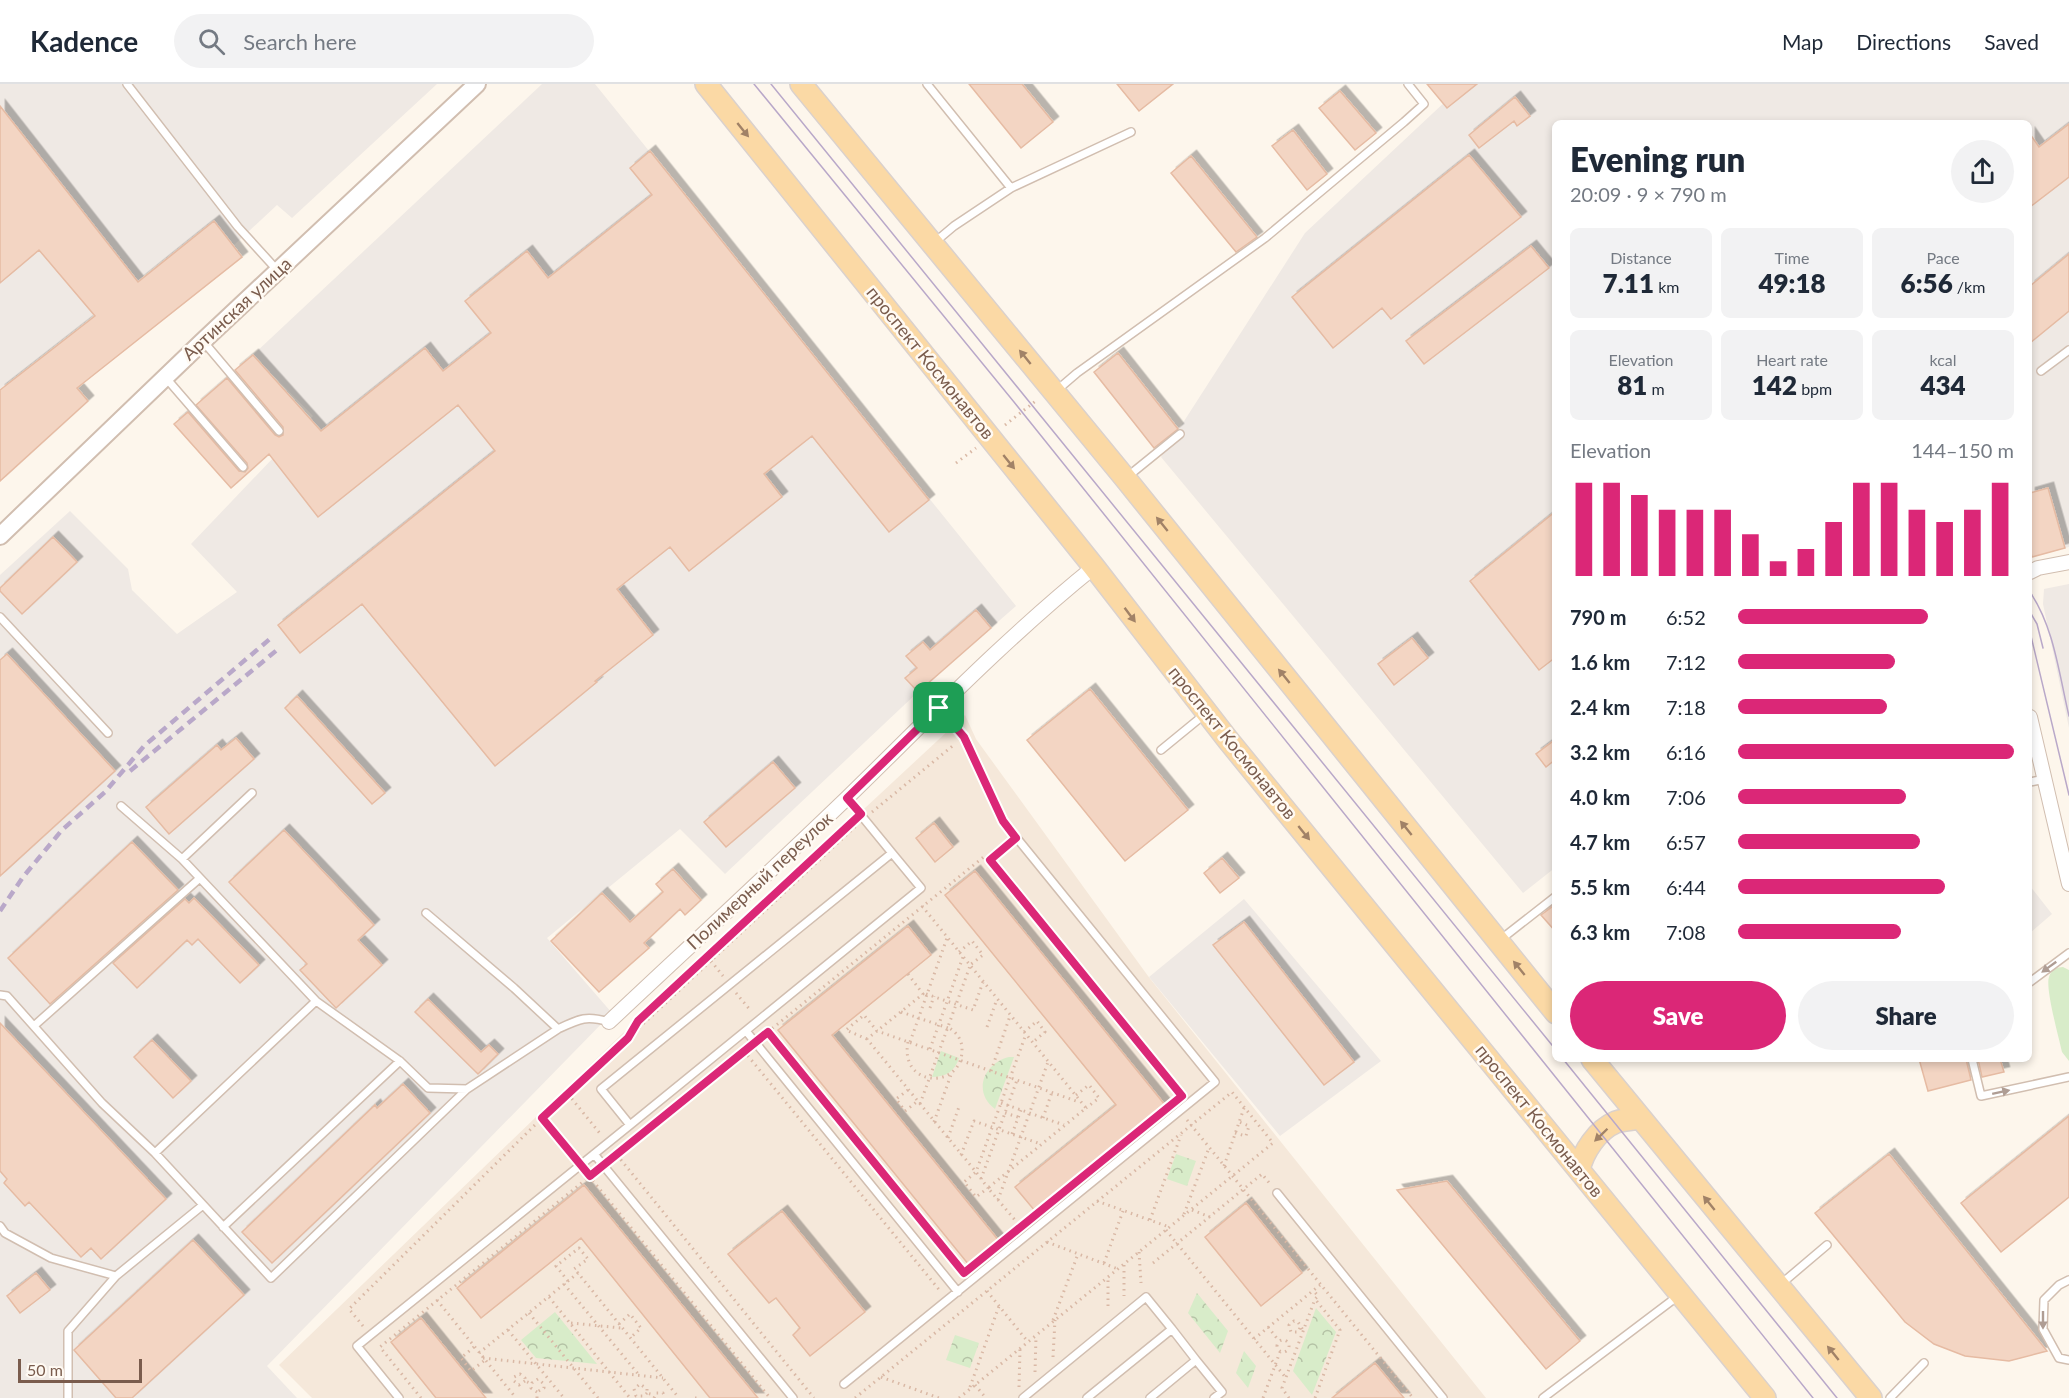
<!DOCTYPE html>
<html lang="en">
<head>
<meta charset="utf-8">
<style>
  body { margin:0; font-family:Lato,sans-serif; background:#f2f2f3; color:#1f2937; height:100vh; display:flex; flex-direction:column; font-size:22px; white-space:nowrap }
  * { box-sizing:border-box; margin:0 }
  p { font-size:20px; color:#747a83 }
  .icon { flex:none; width:33px; height:33px; fill:none; stroke:currentColor; stroke-width:2; stroke-linecap:round; stroke-linejoin:round }
  .map { position:relative; flex:1; overflow:hidden }
  .sheet { position:absolute; left:1552px; top:36px; width:480px; height:942px; display:flex; flex-direction:column; background:#fff; border-radius:9px; box-shadow:0 3px 9px #0003 }
  .sheet>* { flex:none }
  .scale { position:absolute; left:18px; bottom:15px; width:124px; box-sizing:border-box; padding-left:6px; border:3px solid #7a5c4d; border-top:0; font-size:16px; line-height:21px; white-space:nowrap; color:#7a5c4d; -webkit-text-stroke:4px #fffaf3; paint-order:stroke }
  .pin { position:absolute; display:grid; place-items:center; width:51px; height:51px; color:#fff; margin:-26px; border-radius:12px; box-shadow:0 3px 9px #0006 }
  .round { display:grid; place-items:center; flex:none; width:63px; height:63px; border-radius:32px; background:#f2f2f3 }
  .summary { display:flex; align-items:center; justify-content:space-between; height:102px; padding:0 18px }
  h1 { font-size:33px; font-weight:800; line-height:45px }
  .figures { display:grid; grid-template-columns:repeat(3,1fr); gap:9px; height:102px; padding:6px 18px }
  .figures div { display:grid; align-content:center; border-radius:9px; background:#f2f2f3; text-align:center }
  .figures b { font-size:26px; font-weight:800 }
  .figures small { font-size:16px; font-weight:400 }
  .figures p { font-size:16px }
  .chart { height:168px; padding:12px 18px }
  .chart p { display:flex; justify-content:space-between }
  .chart svg { width:100%; height:108px; margin-top:6px; stroke:#db2777; stroke-width:6 }
  .cta { display:flex; gap:12px; margin-top:auto; padding:12px 18px }
  .cta a { flex:1; height:69px; border-radius:36px; background:#db2777; color:#fff; font-size:24px; font-weight:800; line-height:69px; text-align:center }
  .cta a+a { background:#f2f2f3; color:#1f2937 }
  ul { padding:0 18px; list-style:none; font-size:20px }
  li { display:grid; grid-template-columns:96px 72px 1fr; align-items:center; height:45px }
  li i { height:15px; border-radius:8px; background:#db2777 }
  header { display:flex; align-items:center; gap:36px; box-sizing:border-box; height:84px; padding:0 30px; background:#fff; border-bottom:2px solid #e0e1e3 }
  header strong { font-size:28px }
  nav { display:flex; gap:33px; margin-inline-start:auto; font-size:21px }
  .search { width:420px; height:54px; background:#f2f2f3; display:flex; align-items:center; gap:15px; box-sizing:border-box; padding:0 21px; border-radius:33px; color:#747a83; font-size:22px }
  .map>svg:first-child { display:block }
</style>
</head>
<body>
<header>
<strong>Kadence</strong>
<div class="search"><svg class="icon" aria-label="search" viewBox="0 0 24 24"><circle cx="10" cy="10" r="6"/><path d="M15 15l6 6"/></svg>Search here</div>
<nav><a>Map</a><a>Directions</a><a>Saved</a></nav>
</header>
<div class="map">
<svg width="2069" height="1314" viewBox="0 0 2069 1314">
  <defs>
    <pattern id="park-crowns" width="20" height="18" patternUnits="userSpaceOnUse" patternTransform="scale(1.5)"><rect width="20" height="18" fill="#d8ecc9"/><path d="M2 6a3 3 0 1 1 6 0M12 15a3 3 0 1 1 6 0" fill="none" stroke="#b4c2a5"/></pattern>
    <filter id="shadow"><feDropShadow dx="5.5" dy="-5.5" stdDeviation="0" flood-color="#0004"/></filter>
  </defs>
  <rect width="100%" height="100%" fill="#fdf6ec"/>
  <path fill="#f5e8da" d="M965 631 976 655 1148 892 1486 1314H312L279 1281 622 950Z"/>
  <path fill="#efe9e4" d="M0 0H437L292 134 277 121 234 161 213 137 0 305Z
    M542 0H595L1016 522 918 608 725 790 680 745 547 854 612 929 267 1282 297 1314H0V491L70 427 128 485 132 506 177 550 237 508 191 460 313 332 266 284 309 334 231 404 174 340 253 271Z
    M1464 0H2069V463L2032 473 2030 472V39H1556V783L1523 809 1161 373 1305 149Z
    M2069 500V644L2043 520 2044 505Z
    M2030 802 2052 830 2030 849Z
    M1244 815 1381 977 1280 1052 1149 893Z"/>
  <path fill="#d8ecc9" d="M2063 883 2069 886V977L2062 968C2059 954 2045 904 2049 893 2051 886 2057 883 2063 883Z"/>
  <path fill="url(#park-crowns)" d="M941 967 959 974C955 987 946 993 932 993Z
    M1009 973H1014L995 1025C972 1008 984 979 1009 973Z
    M1176 1070 1196 1077 1187 1102 1167 1095Z
    M1197 1209 1228 1247 1220 1269 1188 1229Z
    M1316 1224 1336 1248 1312 1311 1293 1287Z
    M555 1228 597 1280 536 1274 521 1256Z
    M955 1251 979 1259 970 1284 946 1276Z
    M1244 1267 1256 1282 1248 1304 1236 1289Z"/>
  <path fill="#f3d5c3" stroke="#e6bba3" stroke-width="1.5" filter="url(#shadow)" d="M969 0H1022L1053 38 1021 64Z
    M1117 0H1173L1139 27Z
    M1427 0H1477L1447 24Z
    M1340 7 1376 49 1355 66 1319 24Z
    M1515 13 1530 32 1517 42 1514 37 1479 64 1469 51Z
    M0 22 138 198 214 137 242 173 77 304 88 317 0 397V306L95 232 39 166 0 199Z
    M2069 40V93L2030 123V50L2039 63Z
    M1293 46 1327 90 1307 106 1272 62Z
    M650 67 929 416 889 448 812 352 764 390 782 413 689 487 670 463 617 505 653 551 595 597 597 598 495 682 362 520 300 569 278 541 495 367 458 321 318 433 269 370 231 404 174 340 188 328 239 387 245 388 248 384 247 379 196 321 227 294 275 351 279 353 283 351V343L235 286 253 271 321 347 425 264 443 287 491 249 465 217 527 167 548 194 652 111 630 84Z
    M1469 71 1521 133 1391 235 1382 224 1333 264 1292 213Z
    M1191 72 1257 153 1236 168 1171 89Z
    M1531 162 1549 184 1424 280 1406 257Z
    M2069 170V227L2030 259V202Z
    M1118 269 1178 345 1154 364 1094 288Z
    M2048 404 2065 464 2032 473 2030 465V409Z
    M1556 427V573L1539 586 1470 497Z
    M53 453 77 478 22 530 0 507V504Z
    M976 526 991 544 918 608 905 594 917 584 906 572 923 558 930 566Z
    M1412 554 1428 574 1394 601 1378 580Z
    M7 570 115 687 0 792V576Z
    M1090 605 1188 726 1125 777 1027 656Z
    M297 612 385 709 372 720 285 624Z
    M236 654 254 675 169 750 146 723 217 661 221 666Z
    M1556 655V675L1546 683 1536 670Z
    M773 678 795 704 726 763 704 738Z
    M934 739 953 763 935 778 916 754Z
    M284 746 374 841 358 856 382 881 336 924 300 886 307 880 229 798Z
    M132 758 178 806 50 920 8 874Z
    M1222 774 1239 794 1220 809 1204 789Z
    M673 785 701 816 685 831 680 825 644 859 649 864 599 908 551 857 602 809 630 838 663 808 656 800Z
    M975 787 1165 1021 1035 1127 1015 1103 1116 1021 945 811Z
    M194 814 259 881 240 899 198 855 192 861 187 856 137 904 113 879 185 815 189 819Z
    M1556 820V848L1541 831Z
    M1244 838 1354 978 1324 1001 1213 861Z
    M908 842 931 871 832 951 999 1157 969 1181 778 946Z
    M428 915 481 968 489 961 498 970 478 990 415 928Z
    M0 939 166 1115 101 1175 91 1164 81 1173 29 1118 25 1122 4 1099 7 1095 0 1087Z
    M152 956 191 997 173 1014 134 973Z
    M1919 975H1966L1971 996 1928 1007Z
    M1978 975H2000L2004 988 1982 993Z
    M403 1000 430 1029 272 1179 242 1148 375 1021 377 1024Z
    M2069 1032V1113L2001 1168 1961 1119Z
    M1889 1070 2047 1267 2009 1277 1965 1272 1934 1260 1905 1238 1815 1129Z
    M1447 1097 1580 1257 1546 1285 1397 1106Z
    M584 1101 699 1242 758 1314H710L581 1154 481 1234 457 1204Z
    M1246 1119 1302 1189 1261 1222 1205 1153Z
    M782 1127 865 1228 810 1272 793 1251 800 1244 776 1214 769 1219 728 1170Z
    M193 1156 244 1211 132 1314H116L74 1266Z
    M36 1189 50 1206 20 1229 7 1212Z
    M421 1234 468 1292 486 1314H436L391 1258Z
    M1375 1279 1404 1314H1332Z"/>
  <g fill="none" stroke-linecap="round" stroke-linejoin="round">
    <g stroke="#d1beb0" stroke-width="10">
      <path id="service" d="M127 0 238 143 278 187
        M927 0 1011 104
        M935 158 954 142 1011 104 1131 48
        M203 257 279 347
        M2041 287 2069 266
        M166 294 243 383
        M1056 307 1077 289 1265 154 1404 38 1424 20 1408 0
        M1127 393 1180 350
        M0 533 108 649
        M1161 666 1205 630
        M2030 698 2045 695
        M847 714 892 769 601 1005 630 1041 921 804 892 769
        M121 722 182 775 316 917 400 977 428 1004 467 1005 558 945
        M182 775 252 709
        M426 829 514 904 558 945C579 935 586 931 609 938
        M1500 856 1555 813
        M2030 898 2069 869
        M0 911 7 912 102 1019 155 1069 271 1194 467 1005
        M35 941 200 794
        M746 947 958 1208
        M1972 975 1981 1012 2069 993
        M155 1069 316 917
        M594 1070 793 1314
        M1277 1109 1443 1314
        M0 1142 5 1149 51 1174 116 1192 203 1121
        M223 1143 400 977
        M2069 1196 2059 1201 2044 1216 2043 1245 2059 1274 2069 1276
        M1781 1200 1827 1161
        M1196 1276 1222 1308 1214 1314
        M844 1300 1215 998 1003 737 964 653 939 624
        M68 1314V1247L116 1192
        M399 1314 357 1262 630 1041
        M1023 1314 1146 1213 1172 1245 1087 1314
        M1150 1314 1196 1276 1172 1245
        M1543 1314 1678 1212
        M1890 1314 1924 1279"/>
    </g>
    <g stroke="#d1beb0" stroke-width="16">
      <path id="minor" d="M2030 488 2038 484 2069 478
        M2030 633 2069 800
        M609 938C689 863 769 789 848 713 928 635 1007 553 1094 483"/>
    </g>
    <g stroke="#d1beb0" stroke-width="20">
      <path id="tertiary" d="M0 452 203 257 477 0"/>
    </g>
    <g stroke="#dad1cd" stroke-width="24">
      <path id="primary" d="M706 0 1094 483 1228 656 1765 1314
        M801 0 1125 394 1556 929
        M1592 975 1871 1314
        M1579 1086C1583 1068 1597 1046 1616 1038 1623 1036 1632 1035 1640 1034"/>
    </g>
    <path stroke="#d9b8a5" stroke-width="3" stroke-dasharray="1.5 4.5" stroke-linecap="butt" d="M1005 341 1037 316
      M956 379 976 364
      M872 728 955 660
      M990 776 1009 760
      M922 822 1086 1024 988 1104 1020 1142
      M959 868 972 857 983 871 970 881
      M711 877 723 892
      M908 890 923 910 867 955 976 1088 988 1104 976 1113 964 1098 976 1088 1026 950
      M736 909 751 927
      M926 910 973 926 983 898
      M930 924 934 912
      M901 928 948 944
      M987 943 997 915
      M767 946 963 1188
      M1024 948 1037 937 1045 948 1033 958
      M630 950 638 937 853 737
      M763 952 986 771 1181 1011
      M867 955 846 946 864 931 877 947 1079 1018
      M908 958C899 1004 963 1006 962 965 962 955 956 948 948 943
      M910 958 947 854
      M930 965 963 873
      M744 967 941 1208
      M991 987 1010 932
      M908 1006 896 1015 905 1027 918 1017
      M568 1010 602 1052
      M1076 1011 1089 1001 1099 1014 1086 1024
      M1001 1019 1064 1041
      M920 1020 970 882
      M1005 1029 1018 1033
      M542 1034 574 1073
      M1043 1034 1052 1008
      M1187 1036 1413 1314
      M934 1038 952 988
      M1235 1049 1246 1052 1249 1042 1239 1038
      M1012 1050 1021 1026
      M948 1054 960 1020
      M617 1071 814 1314
      M961 1071 974 1037 1041 1060
      M611 1074 746 965
      M1224 1082 1244 1024
      M589 1092 770 1314
      M981 1095 1017 996
      M998 1116 1048 978
      M1097 1117 1169 1143
      M1192 1126 1210 1133
      M1184 1130 1209 1064
      M1150 1136 1181 1051
      M1166 1146 1286 1294
      M1047 1158 1118 1185
      M1139 1168 1141 1199
      M1104 1179 1123 1127
      M1153 1179 1262 1090 1271 1101
      M1124 1181V1212
      M568 1197 556 1182 579 1164 588 1175 574 1185 578 1189
      M564 1200 639 1291
      M987 1207 1028 1258
      M549 1213 630 1314
      M437 1216 516 1314
      M1108 1222V1194
      M529 1229 598 1314
      M1053 1236 1078 1170
      M571 1239 621 1244
      M619 1240 630 1230 641 1244 630 1254
      M363 1242 349 1225 542 1034 856 742
      M1268 1243 1279 1257
      M1300 1244 1298 1248H1291L1289 1241 1294 1237 1298 1238 1303 1246
      M508 1246 564 1314
      M1254 1255 1320 1201
      M1277 1262a6 6 0 1 1 12 0a6 6 0 1 1-12 0Z
      M474 1263 461 1274 471 1287 485 1276
      M479 1269 578 1189 679 1314
      M1053 1273 1055 1236
      M483 1274 663 1294
      M1035 1288 1036 1253
      M881 1293 939 1314
      M525 1297 519 1301 514 1297V1293L520 1290 525 1294V1297L532 1300
      M975 1301 986 1314
      M970 1303 999 1222
      M1019 1303 1020 1265
      M647 1309 644 1312H636L634 1305 640 1300 647 1305V1309L654 1311
      M421 1314 380 1263 595 1088
      M537 1314V1308L531 1304 532 1299 538 1295 544 1300V1304L537 1308
      M654 1314 656 1309H663L665 1314
      M695 1314H698
      M855 1314 1232 1008 1273 1059 959 1314
      M1263 1314 1280 1268
      M1289 1314 1282 1304 1315 1215 1318 1212 1314 1207
      M1315 1314 1340 1246 1315 1215"/>
    <use href="#service" stroke="#fff" stroke-width="7"/>
    <use href="#minor" stroke="#fff" stroke-width="14"/>
    <use href="#tertiary" stroke="#fff" stroke-width="16"/>
    <use href="#primary" stroke="#fbd9a5" stroke-width="21"/>
    <path stroke="#b9a8c9" stroke-width="1.5" d="M754 0 1014 318 1813 1314
      M771 0 1556 966
      M2030 508C2054 543 2059 590 2069 632
      M2030 528 2037 540 2043 564
      M2030 548 2069 711
      M1563 975 1837 1314"/>
    <path stroke="#b9a8c9" stroke-width="4.5" stroke-dasharray="9 6" stroke-linecap="butt" d="M130 687 277 566
      M0 827 23 793 62 746 105 708 144 662 271 554"/>
  </g>
  <defs><path id="oneway-solid" d="M-6-.8H1V-3.2L6.5 0L1 3.2V.8H-6Z" transform="scale(1.5)"/></defs>
  <g fill="#a18267">
    <use href="#oneway-solid" transform="translate(743 46) rotate(51)"/>
    <use href="#oneway-solid" transform="translate(1025 273) rotate(-129)"/>
    <use href="#oneway-solid" transform="translate(1009 378) rotate(51)"/>
    <use href="#oneway-solid" transform="translate(1162 440) rotate(-129)"/>
    <use href="#oneway-solid" transform="translate(1130 531) rotate(53)"/>
    <use href="#oneway-solid" transform="translate(1284 592) rotate(-129)"/>
    <use href="#oneway-solid" transform="translate(1406 744) rotate(-129)"/>
    <use href="#oneway-solid" transform="translate(1304 749) rotate(51)"/>
    <use href="#oneway-solid" transform="translate(1519 884) rotate(-129)"/>
    <use href="#oneway-solid" transform="translate(1601 1051) rotate(136)"/>
    <use href="#oneway-solid" transform="translate(1709 1119) rotate(-129)"/>
    <use href="#oneway-solid" transform="translate(1833 1269) rotate(-129)"/>
  </g>
  <g fill="#af9d94">
    <use href="#oneway-solid" transform="translate(2049 883) rotate(144)"/>
    <use href="#oneway-solid" transform="translate(2001 1008) rotate(-12)"/>
    <use href="#oneway-solid" transform="translate(2043 1236) rotate(90)"/>
  </g>
  <g fill="none" stroke-linecap="round" stroke-linejoin="round">
    <g stroke="#fff" stroke-width="12">
      <path id="route" d="M939 624 964 653 1003 737 1016 754 990 776 1182 1012 964 1189 768 948 590 1092 542 1034 628 954 638 937 861 730 847 714Z"/>
    </g>
    <use href="#route" stroke="#db2777" stroke-width="8"/>
  </g>
  <g text-anchor="middle" stroke-width="5" stroke-linejoin="round" paint-order="stroke">
    <g font-size="18" fill="#7a5c4d" stroke="#fffaf3">
      <text transform="translate(237 225) rotate(-43)" y="6">Артинская улица</text>
      <text transform="translate(930 279) rotate(51)" y="6">проспект Космонавтов</text>
      <text transform="translate(1232 659) rotate(51)" y="6">проспект Космонавтов</text>
      <text transform="translate(760 797) rotate(-43)" y="6">Полимерный переулок</text>
      <text transform="translate(1539 1037) rotate(51)" y="6">проспект Космонавтов</text>
    </g>
  </g>
</svg>
<div class="scale">50 m</div>
<div class="pin" style="left:939px;top:624px;background:#1e9e55"><svg class="icon" aria-label="arrive" viewBox="0 0 24 24"><path d="M6 21V4h12l-3 4 3 4H6"/></svg></div>
<section class="sheet">
<div class="summary"><div><h1>Evening run</h1><p>20:09 · 9 × 790 m</p></div><a class="round"><svg class="icon" aria-label="share" viewBox="0 0 24 24"><path d="M12 15V3M7 8l5-5 5 5M5 13v7h14v-7"/></svg></a></div>
<div class="figures">
<div><p>Distance</p><b>7.11<small> km</small></b></div>
<div><p>Time</p><b>49:18</b></div>
<div><p>Pace</p><b>6:56<small> /km</small></b></div>
</div>
<div class="figures">
<div><p>Elevation</p><b>81<small> m</small></b></div>
<div><p>Heart rate</p><b>142<small> bpm</small></b></div>
<div><p>kcal</p><b>434</b></div>
</div>
<div class="chart"><p><span>Elevation</span>144–150 m</p>
<svg viewBox="0 0 160 44" preserveAspectRatio="none"><path d="M5 44V6M15 44V6M25 44V11M35 44V17M45 44V17M55 44V17M65 44V27M75 44V38M85 44V33M95 44V22M105 44V6M115 44V6M125 44V17M135 44V22M145 44V17M155 44V6"/></svg>
</div>
<ul>
<li><b>790 m</b>6:52<i style="width:69%"></i></li>
<li><b>1.6 km</b>7:12<i style="width:57%"></i></li>
<li><b>2.4 km</b>7:18<i style="width:54%"></i></li>
<li><b>3.2 km</b>6:16<i style="width:100%"></i></li>
<li><b>4.0 km</b>7:06<i style="width:61%"></i></li>
<li><b>4.7 km</b>6:57<i style="width:66%"></i></li>
<li><b>5.5 km</b>6:44<i style="width:75%"></i></li>
<li><b>6.3 km</b>7:08<i style="width:59%"></i></li>
</ul>
<div class="cta"><a>Save</a><a>Share</a></div>
</section>
</div>
</body>
</html>
